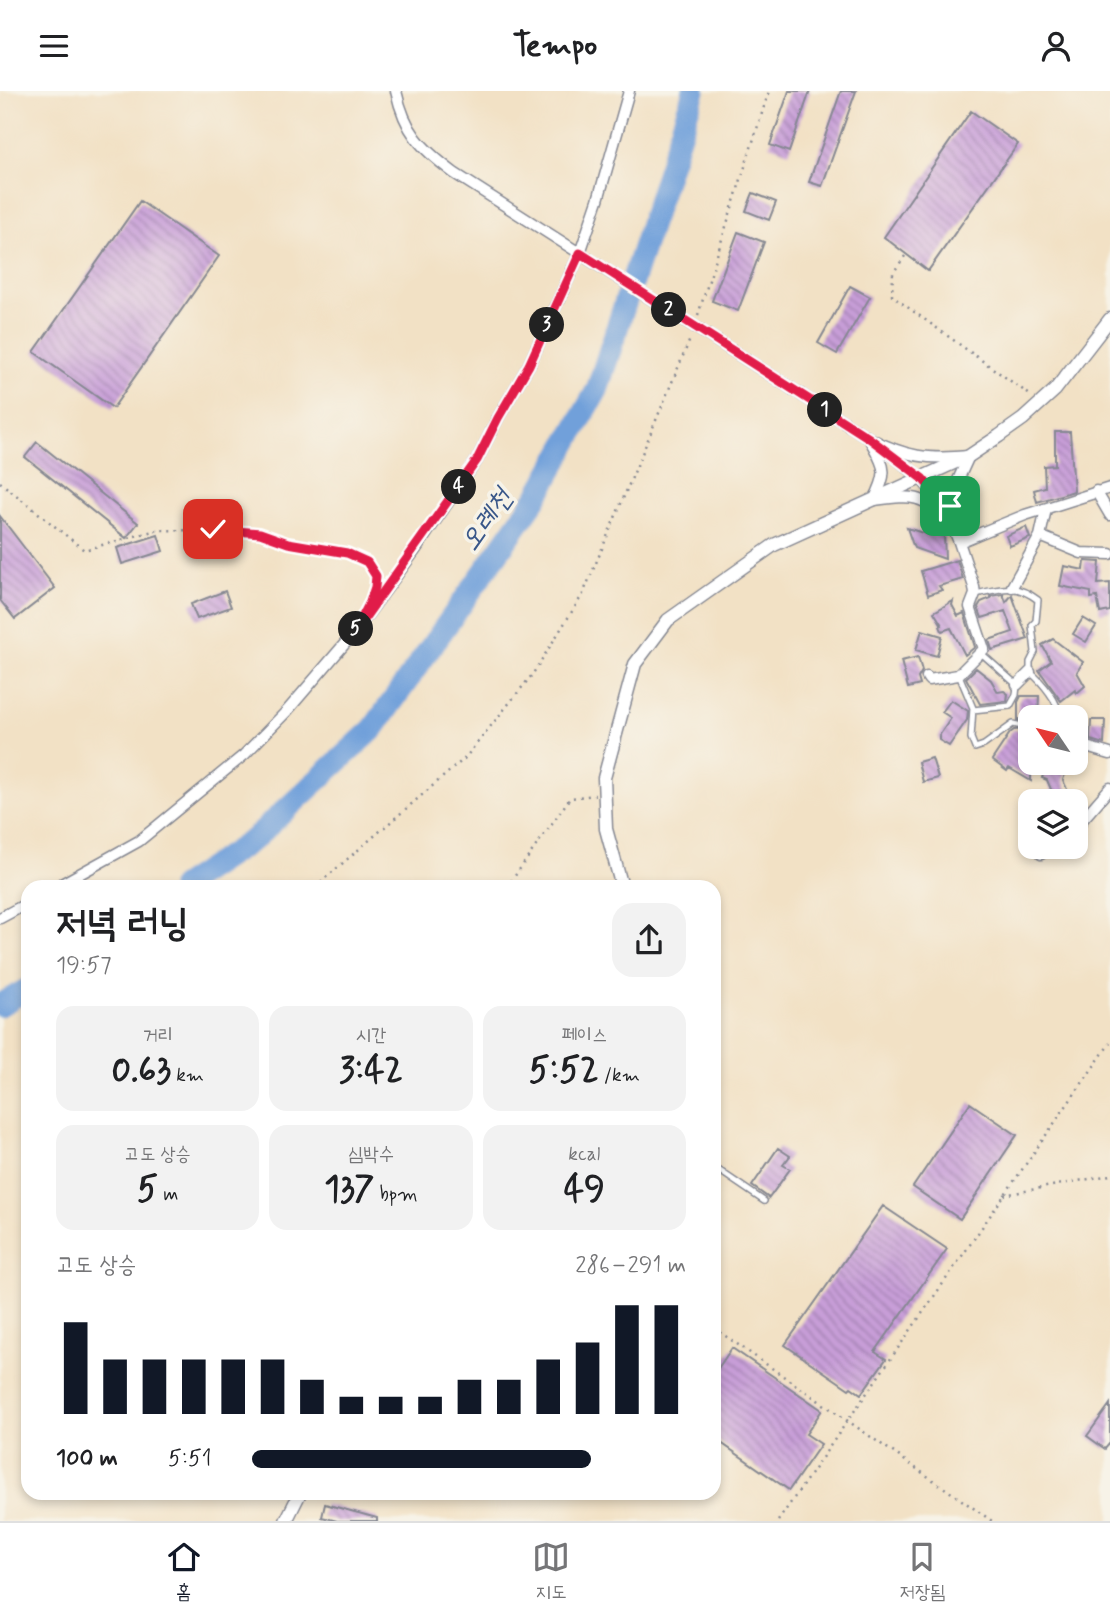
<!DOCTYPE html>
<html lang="ko">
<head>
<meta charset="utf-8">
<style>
  body { margin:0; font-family:Mynerve,"Poor Story",sans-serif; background:#f2f2f2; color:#202124; height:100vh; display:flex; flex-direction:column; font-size:26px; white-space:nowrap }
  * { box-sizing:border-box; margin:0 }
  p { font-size:23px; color:#757577 }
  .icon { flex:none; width:38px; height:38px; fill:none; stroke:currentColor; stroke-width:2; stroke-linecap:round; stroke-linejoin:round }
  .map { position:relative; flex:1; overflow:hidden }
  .details { position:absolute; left:21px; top:789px; width:700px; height:620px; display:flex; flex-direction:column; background:#fff; border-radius:21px; box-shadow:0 4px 10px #0003 }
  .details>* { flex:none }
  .needle { width:46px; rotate:305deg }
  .controls { position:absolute; left:1018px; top:614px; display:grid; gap:14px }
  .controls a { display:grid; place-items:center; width:70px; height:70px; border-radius:14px; background:#fff; box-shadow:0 4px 10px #0003; font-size:35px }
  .pin { position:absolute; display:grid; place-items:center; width:60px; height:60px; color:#fff; margin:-30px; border-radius:14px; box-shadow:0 4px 10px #0006 }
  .km { position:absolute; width:35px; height:35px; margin:-18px; border-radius:50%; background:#222; color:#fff; font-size:19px; line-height:35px; text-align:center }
  .round { display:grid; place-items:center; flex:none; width:74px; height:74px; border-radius:21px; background:#f2f2f2 }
  .overview { display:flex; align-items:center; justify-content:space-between; height:119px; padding:0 35px }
  h1 { font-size:38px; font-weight:800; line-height:52px }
  .figures { display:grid; grid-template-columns:repeat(3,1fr); gap:10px; height:119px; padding:7px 35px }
  .figures div { display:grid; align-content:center; border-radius:18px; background:#f2f2f2; text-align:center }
  .figures b { font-size:35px; font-weight:800 }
  .figures small { font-size:19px; font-weight:400 }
  .figures p { font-size:19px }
  .chart { height:196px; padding:14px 35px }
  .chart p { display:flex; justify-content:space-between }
  .chart svg { width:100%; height:126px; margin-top:7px; stroke:#111827; stroke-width:6 }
  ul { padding:0 35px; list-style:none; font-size:23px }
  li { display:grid; grid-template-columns:112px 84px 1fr; align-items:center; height:52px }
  li i { height:18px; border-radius:9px; background:#111827 }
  header { display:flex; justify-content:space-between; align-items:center; height:91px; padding:0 35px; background:#fff; font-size:32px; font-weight:800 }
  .tab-bar { display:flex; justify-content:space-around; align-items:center; height:98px; border-top:2px solid #e0e0e0; background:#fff; font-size:19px; color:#757577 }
  .tab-bar a { display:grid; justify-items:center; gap:4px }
  .tab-bar .active { color:#111827 }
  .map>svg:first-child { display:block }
</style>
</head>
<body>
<header><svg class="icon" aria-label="menu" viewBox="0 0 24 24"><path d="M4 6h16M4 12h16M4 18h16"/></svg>Tempo<svg class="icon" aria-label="person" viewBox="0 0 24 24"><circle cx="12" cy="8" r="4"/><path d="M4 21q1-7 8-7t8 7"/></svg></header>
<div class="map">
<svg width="1110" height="1430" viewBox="0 0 1110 1430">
  <defs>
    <pattern id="building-back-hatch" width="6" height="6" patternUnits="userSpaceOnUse" patternTransform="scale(1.75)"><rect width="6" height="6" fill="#c89ed8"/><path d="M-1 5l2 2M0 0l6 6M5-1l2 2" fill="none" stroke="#a281b2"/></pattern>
  </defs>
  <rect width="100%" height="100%" fill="#f7f3e8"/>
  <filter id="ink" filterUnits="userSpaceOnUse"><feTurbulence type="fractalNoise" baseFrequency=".0143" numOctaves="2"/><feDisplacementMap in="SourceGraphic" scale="14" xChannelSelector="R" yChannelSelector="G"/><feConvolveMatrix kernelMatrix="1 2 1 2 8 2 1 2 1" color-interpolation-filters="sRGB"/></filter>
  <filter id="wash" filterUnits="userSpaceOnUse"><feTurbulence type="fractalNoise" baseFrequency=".00686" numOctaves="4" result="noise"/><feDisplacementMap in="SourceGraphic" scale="28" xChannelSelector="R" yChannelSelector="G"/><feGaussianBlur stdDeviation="1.57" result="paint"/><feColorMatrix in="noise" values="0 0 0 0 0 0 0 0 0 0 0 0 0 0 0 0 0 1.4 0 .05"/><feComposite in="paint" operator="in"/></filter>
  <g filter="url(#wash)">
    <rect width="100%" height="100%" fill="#f2e1c5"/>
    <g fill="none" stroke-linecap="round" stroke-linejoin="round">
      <path stroke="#71a0da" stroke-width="23" d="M182 796 254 748 373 638 537 406 597 299 694 0
        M0 914 28 898"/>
    </g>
    <g id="blocks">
      <path fill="url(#building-back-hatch)" d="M789 0H810L789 61 770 54Z
        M841 0H856L822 95 809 91Z
        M971 20 1018 53 928 180 884 146Z
        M753 102 776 111 769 129 746 120Z
        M140 110 219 165 113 317 34 261Z
        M738 141 764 151 738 220 712 210Z
        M850 195 870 206 837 263 818 252Z
        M1055 341H1070L1074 400 1037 411 1034 399 1045 396 1044 375 1055 374Z
        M37 351 138 432 126 447 25 366Z
        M0 425 55 497 15 528 0 509Z
        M1026 436 1030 447 1010 455 1006 445Z
        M907 437 929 444H944L945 468 914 457Z
        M158 444 163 460 122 473 117 457Z
        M957 469 963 488 939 495 942 499 928 504 921 480Z
        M1085 470 1100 471 1098 493 1110 492V520L1100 522 1097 506 1091 507V501L1060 495 1064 475 1084 479Z
        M225 500 231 516 197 528 191 513Z
        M1003 503 1006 511 1012 504 1028 548 992 559 989 549 1013 541 1005 520 982 527 978 516 981 511 991 507 990 505Z
        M953 510 952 514 958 525 964 522 975 556 965 564 951 537 942 540 940 535 942 534 934 521Z
        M1083 527 1096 535 1086 551 1073 543Z
        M922 539 942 545 937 565 916 559Z
        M1053 548 1083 571 1077 581 1085 595 1077 602 1075 599 1061 610 1039 579 1051 570 1042 554Z
        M918 566 922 580 918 587 920 594 908 597 901 570Z
        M976 577 991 589 998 601 1004 600 1008 603 1007 610 980 613 966 587Z
        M1021 605H1039L1038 626 1018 629V611Z
        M951 609 968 620 967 629 949 655 939 649V645L951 627 942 621Z
        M1091 629H1105L1104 653 1090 649Z
        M1031 638V690L1009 677 1007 680 992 669 1010 642 1014 639Z
        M932 667 938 687 923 691 918 671Z
        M1046 674 1066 680 1063 689 1072 710H1056L1047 689 1042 687Z
        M970 1012 1017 1044 960 1128 913 1096Z
        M778 1057 790 1065 783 1074 790 1078 769 1107 752 1095Z
        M883 1115 947 1158 875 1261 886 1268 861 1303 851 1296 849 1298 785 1254Z
        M732 1257 822 1319 806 1343 821 1353 789 1399 714 1347V1283Z
        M1110 1313V1352L1105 1358 1087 1345Z
        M325 1413 377 1427V1430H337L322 1426Z"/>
    </g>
  </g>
  <g filter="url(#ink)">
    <use href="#blocks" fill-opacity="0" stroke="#868892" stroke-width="2"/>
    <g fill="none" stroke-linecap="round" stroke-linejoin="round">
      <g stroke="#868892" stroke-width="8">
        <path id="service" d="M975 503C1002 498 1014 491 1038 509L1036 530 1032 534 1035 561 1030 571V581C1042 591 1060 612 1059 626
          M959 584 973 617 971 647 975 657 984 654 1013 633 1022 635 1031 633
          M973 619 1010 615 1016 604 1017 594 981 562
          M714 1076 764 1110"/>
      </g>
      <g stroke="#868892" stroke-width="13">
        <path id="minor" d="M396 0C405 41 421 57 454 82L869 347C916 382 937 394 959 451L1025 424 1110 397
          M869 347C906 366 928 369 969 365L953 400 951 430C919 403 915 404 874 409 890 378 884 376 869 347Z
          M1096 400 1110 424
          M1040 445 1081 462 1110 463
          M1012 496 1040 445 1046 418
          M927 586 929 589 958 584 984 558 970 516 975 503 974 496 959 451
          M1017 594 1030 581
          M1076 653 1110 663
          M1076 736 1110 697
          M1041 763 1051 756
          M56 796 139 750 244 664 287 620 354 542 414 461 477 369 498 327 529 274 580 162 598 109 629 0
          M0 827 28 812"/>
      </g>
      <g stroke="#868892" stroke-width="15">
        <path id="tertiary" d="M622 796 606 738 604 687 635 573 668 529 774 454 969 365 999 345 1023 328 1055 299 1110 228
          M286 1430 300 1402"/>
      </g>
      <path stroke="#868892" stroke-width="2.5" stroke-dasharray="2 5" stroke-linecap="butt" d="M905 165 893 182 892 205 1030 304
        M698 224 769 0
        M0 391 84 459 157 439 246 440 288 452 357 465 372 476 376 485 375 493
        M315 796 465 667 532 584 583 503 691 246
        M507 796 570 707 595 704
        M1004 1104 1110 1084
        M714 1237 992 1430
        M778 1430 1110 952"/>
      <use href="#service" stroke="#fff" stroke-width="5"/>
      <use href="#minor" stroke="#fff" stroke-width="10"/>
      <use href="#tertiary" stroke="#fff" stroke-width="12"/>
    </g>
  </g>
  <g fill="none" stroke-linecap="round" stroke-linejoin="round" filter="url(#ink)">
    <g stroke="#fff" stroke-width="14">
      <path id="route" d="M213 438 260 442 288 452 347 462 367 471 376 485 375 496 370 511 354 542 477 369 498 327 529 274 580 162 869 347 922 387 936 403 951 429 950 415"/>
    </g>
    <use href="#route" stroke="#e11d48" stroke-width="9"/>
  </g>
  <g text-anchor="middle" stroke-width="7" stroke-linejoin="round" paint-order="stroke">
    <g font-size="28" font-style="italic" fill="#395789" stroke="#f7f3e8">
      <text transform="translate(485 428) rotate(-55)" y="10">오례천</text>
    </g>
  </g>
</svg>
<div class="controls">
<a><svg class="needle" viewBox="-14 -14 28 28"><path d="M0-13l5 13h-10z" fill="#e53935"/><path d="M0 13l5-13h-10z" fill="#757577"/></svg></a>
<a><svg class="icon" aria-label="layers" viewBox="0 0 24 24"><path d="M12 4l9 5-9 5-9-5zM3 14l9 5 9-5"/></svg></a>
</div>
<div class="pin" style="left:950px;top:415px;background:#1e9e55"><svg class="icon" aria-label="arrive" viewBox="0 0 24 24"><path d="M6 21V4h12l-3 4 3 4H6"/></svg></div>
<div class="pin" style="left:213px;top:438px;background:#d93025"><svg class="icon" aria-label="check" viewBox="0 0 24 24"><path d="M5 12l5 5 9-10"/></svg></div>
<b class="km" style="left:825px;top:319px">1</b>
<b class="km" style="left:669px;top:219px">2</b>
<b class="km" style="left:547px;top:234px">3</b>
<b class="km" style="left:459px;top:396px">4</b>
<b class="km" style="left:356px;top:538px">5</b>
<section class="details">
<div class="overview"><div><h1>저녁 러닝</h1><p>19:57</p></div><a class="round"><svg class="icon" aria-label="share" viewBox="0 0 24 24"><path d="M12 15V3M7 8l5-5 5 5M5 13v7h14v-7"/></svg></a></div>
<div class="figures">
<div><p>거리</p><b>0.63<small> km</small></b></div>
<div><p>시간</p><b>3:42</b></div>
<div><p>페이스</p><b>5:52<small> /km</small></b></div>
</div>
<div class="figures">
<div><p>고도 상승</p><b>5<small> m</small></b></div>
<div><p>심박수</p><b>137<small> bpm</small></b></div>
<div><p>kcal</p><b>49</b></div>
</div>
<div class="chart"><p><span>고도 상승</span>286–291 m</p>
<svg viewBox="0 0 160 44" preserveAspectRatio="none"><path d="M5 44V12M15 44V25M25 44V25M35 44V25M45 44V25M55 44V25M65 44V32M75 44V38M85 44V38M95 44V38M105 44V32M115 44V32M125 44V25M135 44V19M145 44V6M155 44V6"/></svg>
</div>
<ul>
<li><b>100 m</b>5:51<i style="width:78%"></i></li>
</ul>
</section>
</div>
<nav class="tab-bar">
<a class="active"><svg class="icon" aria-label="home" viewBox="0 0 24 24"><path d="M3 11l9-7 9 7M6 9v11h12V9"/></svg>홈</a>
<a><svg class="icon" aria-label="map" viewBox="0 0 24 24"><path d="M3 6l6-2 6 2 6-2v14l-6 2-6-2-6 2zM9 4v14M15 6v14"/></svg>지도</a>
<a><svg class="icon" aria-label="saved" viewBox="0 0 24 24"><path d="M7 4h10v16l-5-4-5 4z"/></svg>저장됨</a>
</nav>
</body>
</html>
